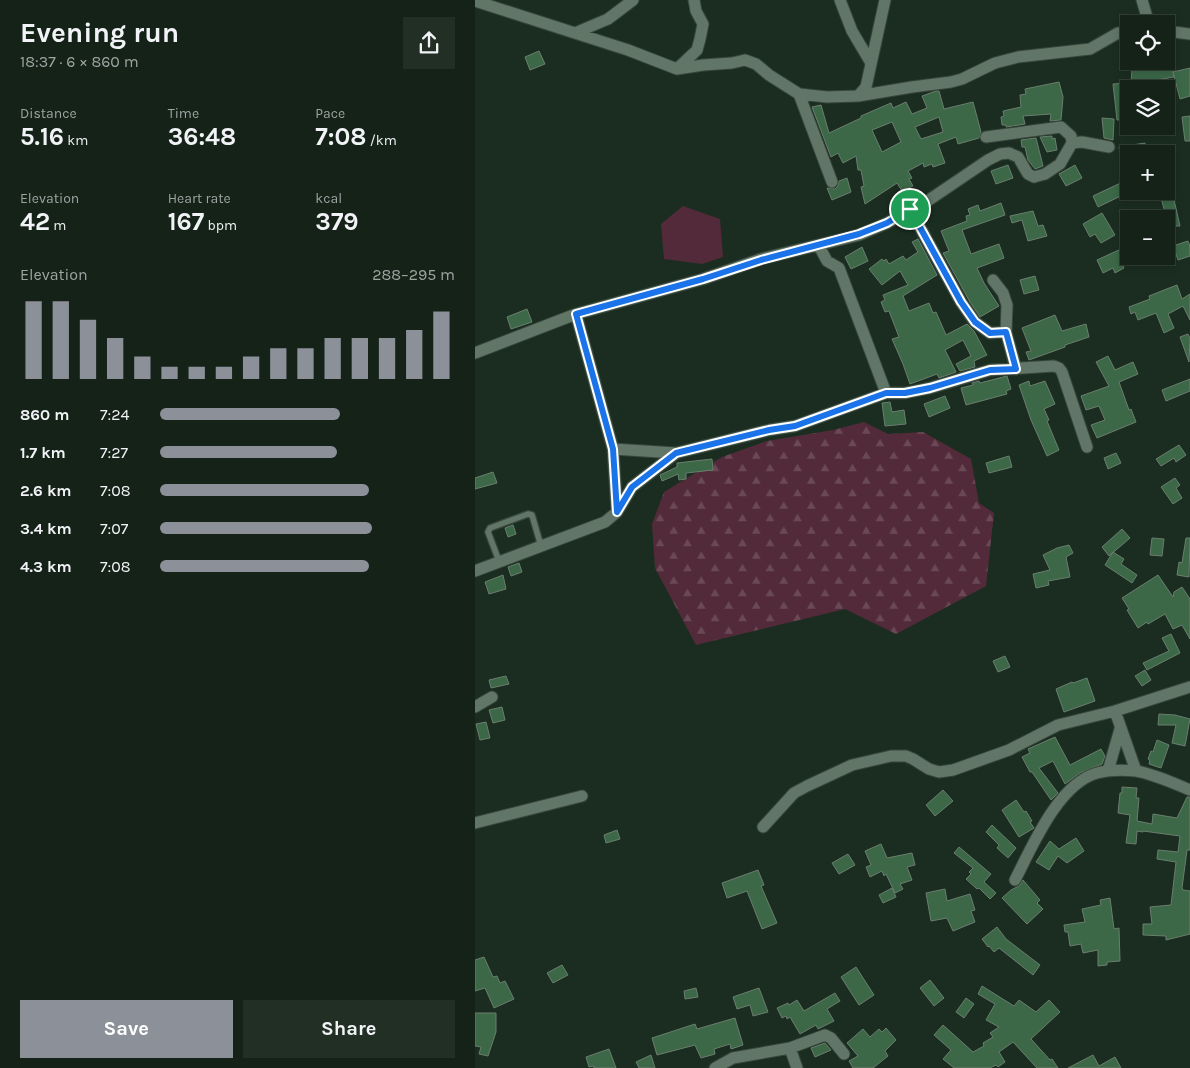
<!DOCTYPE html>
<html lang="en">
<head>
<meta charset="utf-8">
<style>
  body { margin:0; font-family:Karla,sans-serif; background:#212f25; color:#f1f3f6; height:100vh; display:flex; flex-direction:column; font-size:19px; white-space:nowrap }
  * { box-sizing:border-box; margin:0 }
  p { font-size:16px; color:#9da4a2 }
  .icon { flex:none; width:28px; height:28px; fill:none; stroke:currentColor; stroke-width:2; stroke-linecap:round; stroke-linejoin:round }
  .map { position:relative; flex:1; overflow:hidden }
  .panel { display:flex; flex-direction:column; background:#142218; width:475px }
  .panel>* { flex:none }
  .tools { position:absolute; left:645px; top:15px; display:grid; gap:10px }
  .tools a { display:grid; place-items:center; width:55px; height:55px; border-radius:0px; background:#142218; box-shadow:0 2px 8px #0003,0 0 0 1px #333f37; font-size:25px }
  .pin { position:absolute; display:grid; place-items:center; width:42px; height:42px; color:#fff; margin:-21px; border:2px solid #fff; border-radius:50%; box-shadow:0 1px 5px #0007 }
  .round { display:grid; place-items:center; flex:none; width:52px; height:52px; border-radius:0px; background:#212f25 }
  .summary { display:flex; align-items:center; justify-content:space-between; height:85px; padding:0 20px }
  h1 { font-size:28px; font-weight:700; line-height:38px }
  .metrics { display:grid; grid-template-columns:repeat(3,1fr); gap:8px; height:85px; padding:5px 20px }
  .metrics div { display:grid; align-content:center }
  .metrics b { font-size:25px; font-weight:700 }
  .metrics small { font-size:14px; font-weight:400 }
  .metrics p { font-size:14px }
  .chart { height:140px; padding:10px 20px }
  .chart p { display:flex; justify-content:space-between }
  .chart svg { width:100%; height:90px; margin-top:5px; stroke:#8c9099; stroke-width:6 }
  .button { display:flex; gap:10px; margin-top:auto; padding:10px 20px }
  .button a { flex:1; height:58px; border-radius:0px; background:#8c9099; color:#fff; font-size:20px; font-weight:700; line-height:58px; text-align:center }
  .button a+a { background:#212f25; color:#f1f3f6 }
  ul { padding:0 20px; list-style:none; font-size:16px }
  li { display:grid; grid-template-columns:80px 60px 1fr; align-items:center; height:38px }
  li i { height:12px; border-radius:6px; background:#8c9099 }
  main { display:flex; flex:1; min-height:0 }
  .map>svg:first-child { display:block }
</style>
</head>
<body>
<main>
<section class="panel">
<div class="summary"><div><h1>Evening run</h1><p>18:37 · 6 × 860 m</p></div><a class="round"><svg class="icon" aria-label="share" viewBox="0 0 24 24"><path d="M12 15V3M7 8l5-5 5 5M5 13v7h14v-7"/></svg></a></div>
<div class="metrics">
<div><p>Distance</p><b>5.16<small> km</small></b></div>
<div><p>Time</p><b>36:48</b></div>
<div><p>Pace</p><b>7:08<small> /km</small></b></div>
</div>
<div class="metrics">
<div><p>Elevation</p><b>42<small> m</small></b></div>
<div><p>Heart rate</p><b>167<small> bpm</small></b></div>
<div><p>kcal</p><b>379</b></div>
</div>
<div class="chart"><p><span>Elevation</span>288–295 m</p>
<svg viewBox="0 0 160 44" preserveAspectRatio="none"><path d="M5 44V6M15 44V6M25 44V15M35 44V24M45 44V33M55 44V38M65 44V38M75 44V38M85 44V33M95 44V29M105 44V29M115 44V24M125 44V24M135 44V24M145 44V20M155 44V11"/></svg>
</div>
<ul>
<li><b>860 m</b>7:24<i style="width:61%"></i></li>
<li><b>1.7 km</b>7:27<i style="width:60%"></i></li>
<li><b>2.6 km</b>7:08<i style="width:71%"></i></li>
<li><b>3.4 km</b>7:07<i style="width:72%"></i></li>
<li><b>4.3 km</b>7:08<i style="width:71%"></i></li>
</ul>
<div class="button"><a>Save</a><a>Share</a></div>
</section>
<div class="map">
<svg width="715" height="1068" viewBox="0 0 715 1068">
  <defs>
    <pattern id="forest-firs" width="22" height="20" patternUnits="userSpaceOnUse" patternTransform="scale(1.25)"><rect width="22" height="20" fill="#532a3a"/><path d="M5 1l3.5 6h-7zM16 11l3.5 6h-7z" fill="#6a4855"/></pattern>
  </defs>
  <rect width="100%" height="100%" fill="#1b2d20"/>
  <path fill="#532a3a" d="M208 206 245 219 248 257 227 264 189 259 186 224Z"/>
  <path fill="url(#forest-firs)" d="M389 422 413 434 448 432 496 459 504 503 519 513 511 586 421 634 370 609 221 645 180 568 177 524 189 492 247 457 292 441 358 430Z"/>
  <path fill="#3c6848" stroke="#6a7e6e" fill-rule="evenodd" d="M64 51 70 64 55 70 50 57Z
    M670 61H696L699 77 682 80V83H656L657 69H664V67H670Z
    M715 68V96L705 99 698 72Z
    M584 82 588 97 586 120 575 121 576 114 548 116 550 124 531 127V125H527L526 117 529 116 528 111 546 107 545 95 551 94 550 89Z
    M653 83 654 119 642 120 638 84Z
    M461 91H464L469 109 498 102 506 132 504 138 483 144 481 137 463 144 470 163 458 167 457 164 449 167 448 163 433 171 437 178 434 179 438 186 427 191 422 183 390 204 386 187 389 186 386 170H383L381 156 368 163 363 153 356 157 337 107 346 105 354 133 386 118V116L416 103 418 108 431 102 437 114 452 108 447 96ZM464 117 468 132 446 139 440 127ZM417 122 426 142 407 152 397 130Z
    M715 116V141H710L707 117Z
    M627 118 639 119 638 140 629 138Z
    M577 136V139L580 138 582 150 572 152 565 137Z
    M561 138 568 166 560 169 553 160 550 147H547L546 140Z
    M670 143 672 154H654V179H650L644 147Z
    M533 165 538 178 521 184 516 171Z
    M600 165 607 178 591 186 584 174Z
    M372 178 376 192 357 200 352 188 360 189 363 186 364 181Z
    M654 179V192L623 207 618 196Z
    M684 191H697L705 226H691V216Z
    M526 203 530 215 487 230 496 254 524 244 529 258 502 268 509 283 524 306 505 317 495 302 468 253 474 251 466 231 492 221 491 216 495 215 493 209 503 205 505 211Z
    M558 211 563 226 568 225 572 236 553 241 547 220 537 223 535 216Z
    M627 213 640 235 626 243 620 234 615 237 608 224Z
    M443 239 462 275 428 296 434 311 454 303 458 313 461 312 471 335 492 324 499 331 512 355 499 361 500 367 485 371 481 364 496 356 488 340 470 350 481 372 464 378 462 374 435 384 428 364 417 339 424 337 414 311 410 312 406 302 410 300 408 295 433 285 425 271 407 285 394 269 407 259 409 261 411 259 414 264 428 256 431 260 443 252 437 242Z
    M713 241 715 246V256L703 260 698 246Z
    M387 247 393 261 376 269 370 257Z
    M646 249 651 260 646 262 649 268 640 273 638 268 628 273 622 260Z
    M560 276 564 290 549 294 545 280Z
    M702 285 707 299 715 294V320L708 306 693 314 699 328 689 333 681 313 663 320 660 312 656 314 654 307 675 299 674 296 684 292Z
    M52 309 57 322 36 329 32 317Z
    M580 315 587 331 611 324 614 337 590 345V347L554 360 551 352 556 351 547 328Z
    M713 334 715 338 714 362 705 337Z
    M633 356 640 370 658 362 663 374 644 382 654 410 656 409 661 422 622 438 616 425 630 420 624 406 611 410 606 396 634 386 621 362Z
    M532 376 536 389 531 391 532 394 491 405 486 388 498 385 497 383 504 381 505 383Z
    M715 379V391L691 401 687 390Z
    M554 381 555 386 570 381 580 404 569 409 574 420 572 421 584 450 572 456 556 420 544 385Z
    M470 396 475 408 454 417 449 404Z
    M415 402 417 412 429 410 431 424 410 426 407 403Z
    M704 445 711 455 701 462 699 458 686 466 681 459Z
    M641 453 646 463 633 469 629 458Z
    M534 456 537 467 514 473 511 463Z
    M237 459 238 470 211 473V479L204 480 203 474 187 481 185 475 202 467V463Z
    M18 472 22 483 0 489V478Z
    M700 478 705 485 701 488 707 498 698 504 686 487Z
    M38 525 41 534 33 537 30 528Z
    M647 529 655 538 634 556 627 547Z
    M677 538 689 539 687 556 675 555Z
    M711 538H715L714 577 702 575 704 562 707 563Z
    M594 545 598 553 591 557 595 577 573 581 574 585 561 588 558 574 575 570 568 555 582 548Z
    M638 552 649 559 646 564 662 575 657 583 630 565Z
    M44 563 47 572 36 576 33 567Z
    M28 575 31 589 14 594 10 582Z
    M683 575 698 597 699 592 707 587 715 599V639L707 625 698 629 690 614 673 624 672 622 663 628 652 610 654 609 647 598Z
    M696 634 705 653 672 670 668 663 694 651 687 638Z
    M530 656 535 667 523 672 518 661Z
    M670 670 676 680 667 686 660 676Z
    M31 676 34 684 16 688 14 680Z
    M612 678 620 701 589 712 581 689 597 682 598 683Z
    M27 707 30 720 18 723 14 710Z
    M684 714 700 715 715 719 710 746 697 743 701 725H683Z
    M11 722 15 738 5 740 1 724Z
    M580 737 595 765 626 749 630 756 627 764 605 773 590 784 578 761 564 768 583 793 576 800 557 772H555L547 757 555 753 553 749Z
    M682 740 694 745 686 768 674 764 675 760 673 759 676 751 678 752Z
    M647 787 662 788 661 798H664L662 821 677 824 678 814 702 818 712 797H715V850H712L707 888 708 890 715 891V934L691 940V936L668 935V924H677L675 907 696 905 701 862 682 859 683 850 703 852 705 836 668 831V832L662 831 661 844 651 843 655 815 643 813 645 793H647Z
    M468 790 478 801 460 816 451 805Z
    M541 800 549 812 551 811 557 821 555 822 559 828 544 837 527 810Z
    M517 825 541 848 533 858 522 848 524 845 511 832Z
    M142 830 145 839 131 843 129 835Z
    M601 838 609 851 592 863 583 856 574 870 561 862 575 841 584 849Z
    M406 844 412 858 437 853 440 865 432 867 437 880 425 884 428 889 420 893 411 874 409 876 407 871 395 877 391 867 396 865 390 851Z
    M484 847 516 874 509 882 521 893 515 899 504 888 502 889 491 879 496 874 494 872 498 868 479 853Z
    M373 854 380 865 364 874 357 863Z
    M283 870 289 885 286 886 302 923 287 929 272 891 252 898 247 883Z
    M548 880 565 900 562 903 568 909 552 924 527 898 536 890 544 886Z
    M417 888 421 897 408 903 404 895Z
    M470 889 472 901 495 894 500 910 496 911 500 922 478 931 472 918 456 921 451 893Z
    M635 898 639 929 644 928 645 961 632 962V965L623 966V950L608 953 606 944 595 946 593 932H590L589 925 610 922 607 909 626 905 625 900Z
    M522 927 531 939 565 965 558 975 524 948 519 952 514 946 513 947 507 939Z
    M9 957 18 977 22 976 25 983 30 981 39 999 19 1008 10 988 0 991V960Z
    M87 965 93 975 78 983 72 973Z
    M381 967 399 995 384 1005 366 977Z
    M455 980 469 998 459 1006 445 988Z
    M507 986 539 1006 544 1000 561 1012 574 1000 585 1012 556 1039 575 1060 577 1059 583 1068H562L538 1042 524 1052 530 1062 523 1067 521 1065 515 1068H479L468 1059 476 1050 459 1035 468 1025 498 1052 509 1046 508 1043 518 1037 515 1033 524 1027 511 1020 520 1004 503 994Z
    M221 988 223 997 210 999 209 991Z
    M284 988 293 1012 278 1016 275 1005 262 1009 258 997Z
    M360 993 365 1001 352 1009 359 1021 343 1029 341 1025 325 1034 315 1017 312 1019 311 1016 307 1018 302 1008 313 1003 314 1005 322 1000 329 1011Z
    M491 998 499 1004 489 1018 481 1012Z
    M0 1013H21V1032L13 1056 4 1054 6 1047 0 1046Z
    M260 1018 268 1045 256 1049 255 1044 239 1049 240 1054 226 1058 220 1045 182 1055 177 1038 220 1024 222 1029Z
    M411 1028 421 1040 410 1051 413 1056 398 1068H378L374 1061 383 1056 372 1043 388 1029 395 1037 404 1029 407 1032Z
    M350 1043 356 1050 340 1057 336 1048Z
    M134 1049 141 1068H119V1066L114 1067 111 1057Z
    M176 1055 180 1068H164L161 1062Z
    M618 1055 624 1066 640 1057 646 1068H593Z"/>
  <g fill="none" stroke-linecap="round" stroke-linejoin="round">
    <g stroke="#38473c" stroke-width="8">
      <path id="lane" d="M24 561 13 532 15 528 53 514 57 515 66 546"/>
    </g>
    <g stroke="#38473c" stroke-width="13">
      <path id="street" d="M365 0 377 31 396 63
        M667 0 674 24
        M0 1 153 50 202 69 228 65 257 63 270 60 281 64 294 75 324 94 352 97 383 96 437 87 476 82 487 79 520 63 543 57 615 49 643 33 654 32
        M691 31 715 34
        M100 33 133 19 158 0
        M202 69 222 50 225 39 228 24 221 11 219 0
        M324 94 357 182
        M383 96 391 87 410 0
        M511 137 586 127 596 136 597 143
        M435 209 486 302 500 322 515 333 531 332
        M344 246 352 261 364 268 411 393
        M518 280 528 293 532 305 531 332 541 369
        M101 314 138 449 142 512
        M0 353 101 314 228 279 286 259 384 235 412 223 451 202 513 160 525 154 534 153 543 157 553 174 559 177 570 174 585 164 597 143 607 142 634 147
        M138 449 201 453
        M0 571 130 522 142 512 157 487 201 453 294 430 320 426 411 393H430L455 388 515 370 579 366 584 368 587 372 612 447
        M0 707 17 697
        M640 711 661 771
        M633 771 645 729
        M0 823 107 796
        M288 827 319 793 332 786 377 765 416 756H431L438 759 454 769 464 772 478 770 534 750 583 725 640 711 715 687
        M540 880C557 847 583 784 622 773 634 770 649 770 661 771 679 774 698 783 715 790
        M315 1048 322 1068
        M240 1068 258 1058 315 1048 350 1035 356 1038 369 1054"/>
    </g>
    <use href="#lane" stroke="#627667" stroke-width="5.5"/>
    <use href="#street" stroke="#627667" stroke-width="11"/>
  </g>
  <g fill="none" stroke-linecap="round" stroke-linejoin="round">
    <g stroke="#fff" stroke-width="10">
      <path id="route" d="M435 209 486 302 500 322 515 333 531 332 541 369 515 370 455 388 430 393H411L320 426 294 430 201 453 157 487 142 512 138 449 101 314 228 279 286 260 384 234 412 223Z"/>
    </g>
    <use href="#route" stroke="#1a73e8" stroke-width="6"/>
  </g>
</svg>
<div class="tools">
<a><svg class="icon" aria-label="locate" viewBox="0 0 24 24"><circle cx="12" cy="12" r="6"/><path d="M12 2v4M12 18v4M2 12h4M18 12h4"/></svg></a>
<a><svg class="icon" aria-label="layers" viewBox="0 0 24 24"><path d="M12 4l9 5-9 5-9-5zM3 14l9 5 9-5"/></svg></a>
<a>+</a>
<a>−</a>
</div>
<div class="pin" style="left:435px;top:209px;background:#1e9e55"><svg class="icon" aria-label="arrive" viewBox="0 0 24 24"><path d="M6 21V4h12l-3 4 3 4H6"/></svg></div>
</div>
</main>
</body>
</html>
